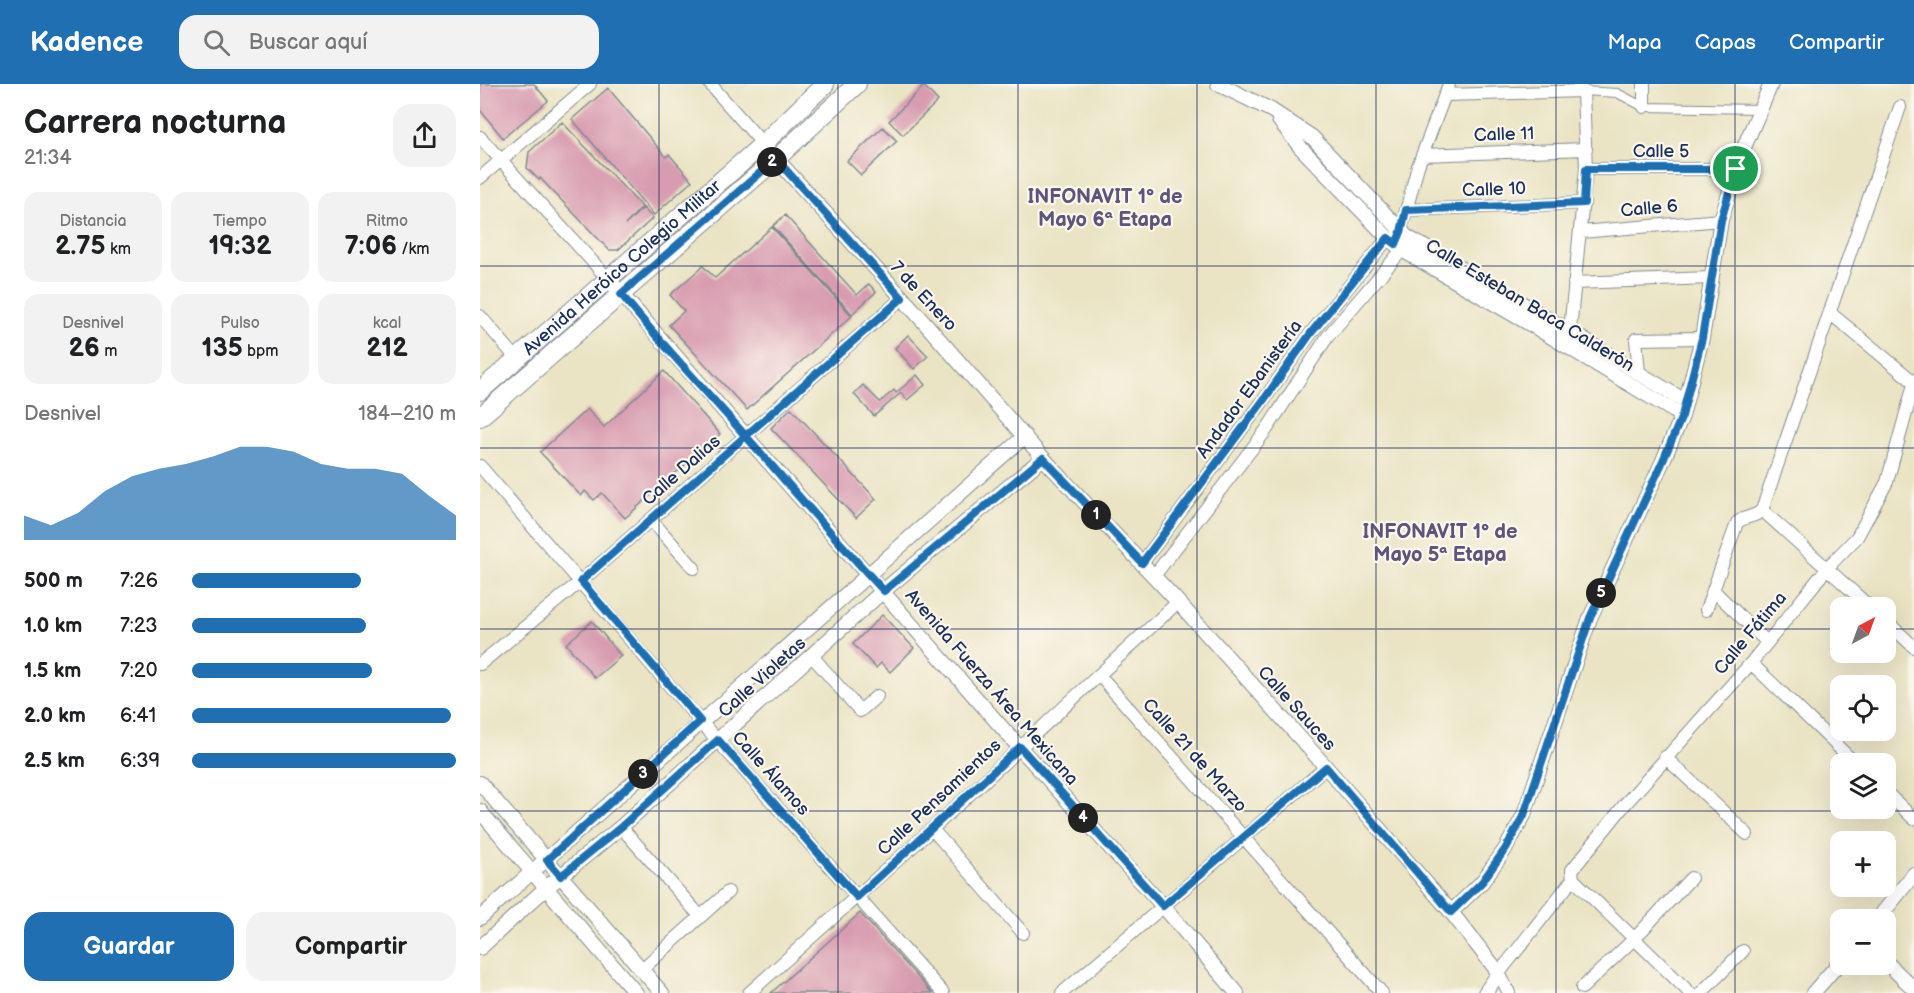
<!DOCTYPE html>
<html lang="es">
<head>
<meta charset="utf-8">
<style>
  body { margin:0; font-family:"Balsamiq Sans",sans-serif; background:#f2f2f2; color:#202124; height:100vh; display:flex; flex-direction:column; font-size:22px; white-space:nowrap }
  * { box-sizing:border-box; margin:0 }
  p { font-size:20px; color:#757577 }
  .icon { flex:none; width:33px; height:33px; fill:none; stroke:currentColor; stroke-width:2; stroke-linecap:round; stroke-linejoin:round }
  .map { position:relative; flex:1; overflow:hidden }
  .side { display:flex; flex-direction:column; background:#fff; width:480px }
  .side>* { flex:none }
  .needle { width:39px; rotate:41deg }
  .tools { position:absolute; left:1350px; top:513px; display:grid; gap:12px }
  .tools a { display:grid; place-items:center; width:66px; height:66px; border-radius:12px; background:#fff; box-shadow:0 6px 24px #0002; font-size:30px }
  .pin { position:absolute; display:grid; place-items:center; width:51px; height:51px; color:#fff; margin:-26px; border:3px solid #fff; border-radius:50%; box-shadow:0 2px 6px #0007 }
  .km { position:absolute; width:30px; height:30px; margin:-15px; border-radius:50%; background:#222; color:#fff; font-size:16px; line-height:30px; text-align:center }
  .round { display:grid; place-items:center; flex:none; width:63px; height:63px; border-radius:18px; background:#f2f2f2 }
  .head { display:flex; align-items:center; justify-content:space-between; height:102px; padding:0 24px }
  h1 { font-size:33px; font-weight:600; line-height:45px }
  .metrics { display:grid; grid-template-columns:repeat(3,1fr); gap:9px; height:102px; padding:6px 24px }
  .metrics div { display:grid; align-content:center; border-radius:15px; background:#f2f2f2; text-align:center }
  .metrics b { font-size:26px; font-weight:600 }
  .metrics small { font-size:16px; font-weight:400 }
  .metrics p { font-size:16px }
  .chart { height:168px; padding:12px 24px }
  .chart p { display:flex; justify-content:space-between }
  .chart svg { width:100%; height:108px; margin-top:6px; fill:#1f6fb2; opacity:.7 }
  .cta { display:flex; gap:12px; margin-top:auto; padding:12px 24px }
  .cta a { flex:1; height:69px; border-radius:18px; background:#1f6fb2; color:#fff; font-size:24px; font-weight:600; line-height:69px; text-align:center }
  .cta a+a { background:#f2f2f2; color:#202124 }
  ul { padding:0 24px; list-style:none; font-size:20px }
  li { display:grid; grid-template-columns:96px 72px 1fr; align-items:center; height:45px }
  li i { height:15px; border-radius:8px; background:#1f6fb2 }
  header { display:flex; align-items:center; gap:36px; box-sizing:border-box; height:84px; padding:0 30px; background:#1f6fb2; color:#fff }
  header strong { font-size:28px }
  nav { display:flex; gap:33px; margin-inline-start:auto; font-size:21px }
  .search { width:420px; height:54px; background:#f2f2f2; display:flex; align-items:center; gap:15px; box-sizing:border-box; padding:0 21px; border-radius:18px; color:#757577; font-size:22px }
  main { display:flex; flex:1; min-height:0 }
  .map>svg:first-child { display:block }
</style>
</head>
<body>
<header>
<strong>Kadence</strong>
<div class="search"><svg class="icon" aria-label="search" viewBox="0 0 24 24"><circle cx="10" cy="10" r="6"/><path d="M15 15l6 6"/></svg>Buscar aquí</div>
<nav><a>Mapa</a><a>Capas</a><a>Compartir</a></nav>
</header>
<main>
<section class="side">
<div class="head"><div><h1>Carrera nocturna</h1><p>21:34</p></div><a class="round"><svg class="icon" aria-label="share" viewBox="0 0 24 24"><path d="M12 15V3M7 8l5-5 5 5M5 13v7h14v-7"/></svg></a></div>
<div class="metrics">
<div><p>Distancia</p><b>2.75<small> km</small></b></div>
<div><p>Tiempo</p><b>19:32</b></div>
<div><p>Ritmo</p><b>7:06<small> /km</small></b></div>
</div>
<div class="metrics">
<div><p>Desnivel</p><b>26<small> m</small></b></div>
<div><p>Pulso</p><b>135<small> bpm</small></b></div>
<div><p>kcal</p><b>212</b></div>
</div>
<div class="chart"><p><span>Desnivel</span>184–210 m</p>
<svg viewBox="0 0 160 44" preserveAspectRatio="none"><path d="M0 44V34L10 38L20 33L30 24L40 18L50 15L60 13L70 10L80 6L90 6L100 8L110 13L120 15L130 15L140 17L150 26L160 34V44z"/></svg>
</div>
<ul>
<li><b>500 m</b>7:26<i style="width:64%"></i></li>
<li><b>1.0 km</b>7:23<i style="width:66%"></i></li>
<li><b>1.5 km</b>7:20<i style="width:68%"></i></li>
<li><b>2.0 km</b>6:41<i style="width:98%"></i></li>
<li><b>2.5 km</b>6:39<i style="width:100%"></i></li>
</ul>
<div class="cta"><a>Guardar</a><a>Compartir</a></div>
</section>
<div class="map">
<svg width="1434" height="909" viewBox="0 0 1434 909">
  <rect width="100%" height="100%" fill="#fbf7ec"/>
  <filter id="ink" filterUnits="userSpaceOnUse"><feTurbulence type="fractalNoise" baseFrequency=".0167" numOctaves="2"/><feDisplacementMap in="SourceGraphic" scale="12" xChannelSelector="R" yChannelSelector="G"/><feConvolveMatrix kernelMatrix="1 2 1 2 8 2 1 2 1" color-interpolation-filters="sRGB"/></filter>
  <filter id="wash" filterUnits="userSpaceOnUse"><feTurbulence type="fractalNoise" baseFrequency=".008" numOctaves="4" result="noise"/><feDisplacementMap in="SourceGraphic" scale="24" xChannelSelector="R" yChannelSelector="G"/><feGaussianBlur stdDeviation="1.35" result="paint"/><feColorMatrix in="noise" values="0 0 0 0 0 0 0 0 0 0 0 0 0 0 0 0 0 1.4 0 .05"/><feComposite in="paint" operator="in"/></filter>
  <g filter="url(#wash)">
    <rect width="100%" height="100%" fill="#eae4c4"/>
    <g id="blocks">
      <path fill="#d89cb0" d="M0 0H54L68 17 23 54 0 26Z
        M444 2 458 17 423 51 409 37Z
        M128 4 186 73 189 70 212 97 174 131 92 35Z
        M82 38 162 123 145 141 163 124 173 134 138 166H129L60 94 59 96 47 84 49 68Z
        M403 43 417 57 381 91 367 77Z
        M305 131 377 211 389 200 396 208 372 230 293 142Z
        M292 143 372 232 267 326 189 241 204 227 190 211 223 182 235 194Z
        M428 251 448 272 434 285 415 264Z
        M184 287 240 350 145 434 122 409 114 416 105 407 101 412 60 368 107 325 124 343Z
        M437 291 445 301 427 316 421 309 394 332 374 310 383 301 400 318 414 306 416 309Z
        M311 324 396 415 376 434 291 344Z
        M402 531 434 564 410 588 401 579 396 584 373 560Z
        M112 537 141 572 115 594 86 560Z
        M380 829 452 909H291Z"/>
    </g>
  </g>
  <g filter="url(#ink)">
    <use href="#blocks" fill-opacity="0" stroke="#828a91" stroke-width="1.5"/>
    <g fill="none" stroke-linecap="round" stroke-linejoin="round">
      <g stroke="#828a91" stroke-width="10">
        <path id="pedestrian" d="M1103 7 1137 9 1164 23 1279 25"/>
      </g>
      <g stroke="#828a91" stroke-width="14">
        <path id="minor" d="M230 0 283 60
          M965 11 1103 7 1106 85 1089 256
          M1164 23V0
          M0 53 129 196
          M942 71 1106 65
          M1106 85H1256
          M0 94 110 0
          M926 126 1104 119
          M1101 148 1241 136
          M919 153 938 82 969 0
          M1094 199 1231 194
          M1350 229 1434 298
          M0 232 37 275
          M1159 289 1156 255 1222 254
          M0 382 220 637 463 909
          M1282 426 1391 524
          M171 436 214 484
          M662 479 783 317 831 249 908 154
          M674 492 787 345 848 252 922 166
          M1234 507 1287 558
          M1226 526 1257 439C1264 431 1274 435 1282 426L1420 23
          M1406 537 1434 563
          M332 572 380 627 397 612
          M1271 579 1376 680
          M0 580 101 497 422 214
          M620 592 902 909
          M1185 673 1267 750
          M1406 708 1434 735
          M141 743 220 832
          M452 745 543 849
          M1093 795 1092 786 1146 719 1271 579 1348 483 1377 453 1407 398 1434 300
          M1093 795 1210 909
          M161 886 248 808
          M1102 904 1154 855 1211 794
          M269 909 452 745 698 518
          M582 909 846 683
          M1029 909 1019 889 1093 795
          M1221 909 1263 867"/>
      </g>
      <g stroke="#828a91" stroke-width="16">
        <path id="tertiary" d="M738 0 791 26 832 53 927 153 1062 231 1205 317
          M799 36 821 64 908 154 922 166 1055 243 1202 332
          M290 68 437 230 563 374 698 518 846 683 971 828 1019 889 1005 909
          M129 196 539 663 683 822 757 909
          M0 699 182 909
          M0 727 156 909
          M971 828 1002 798 1026 764 1044 731 1110 534 1182 379 1202 332 1222 254 1241 136 1262 68 1291 0
          M0 834 545 352
          M1397 836 1434 790
          M0 864 66 804 141 743 403 507 563 374
          M1406 878 1434 905
          M1333 909 1360 878"/>
      </g>
      <g stroke="#828a91" stroke-width="20">
        <g id="primary">
          <path id="s1" d="M0 307 283 60 345 0"/>
          <path d="M0 333 296 75 377 0"/>
        </g>
      </g>
      <use href="#pedestrian" stroke="#fff" stroke-width="8"/>
      <use href="#minor" stroke="#fff" stroke-width="12"/>
      <use href="#tertiary" stroke="#fff" stroke-width="14"/>
      <use href="#primary" stroke="#fff" stroke-width="18"/>
    </g>
  </g>
  <g fill="none" stroke-linecap="round" stroke-linejoin="round" filter="url(#ink)">
    <g stroke="#fff" stroke-width="12">
      <path id="route" d="M1256 85H1106L1104 119 926 126 921 148 916 160 908 154 831 249 783 317 662 479 563 374 404 507C353 453 305 396 255 340 217 297 177 255 141 210L296 75 422 214 101 497 220 637 67 776 81 792 141 743 238 656 377 813 540 663 683 822 846 683 971 828 1002 798 1026 764 1044 731 1110 534 1182 379 1202 332 1222 254 1241 136 1256 85"/>
    </g>
    <use href="#route" stroke="#1f6fb2" stroke-width="8"/>
  </g>
  <path fill="none" stroke="#1b2f5e" stroke-width="1.5" stroke-opacity="0.55" d="M179 0V909M358 0V909M538 0V909M717 0V909M896 0V909M1076 0V909M1255 0V909M0 182H1434M0 364H1434M0 545H1360M1406 545H1434M0 727H1434"/>
  <g text-anchor="middle" stroke-width="4.5" stroke-linejoin="round" paint-order="stroke">
    <g font-size="18" fill="#1b2f5e" stroke="#fbf7ec">
      <text transform="translate(1024 50) rotate(-2)" y="6">Calle 11</text>
      <text x="1181" y="73">Calle 5</text>
      <text transform="translate(1014 105) rotate(-2)" y="6">Calle 10</text>
      <text transform="translate(1169 124) rotate(-5)" y="6">Calle 6</text>
      <text dy="6" stroke="none"><textPath href="#s1" startOffset="188">Avenida Heróico Colegio Militar</textPath></text>
      <text transform="translate(444 212) rotate(47)" y="6">7 de Enero</text>
      <text transform="translate(1050 221) rotate(31)" y="6">Calle Esteban Baca Calderón</text>
      <text transform="translate(769 305) rotate(-54)" y="6">Andador Ebanistería</text>
      <text transform="translate(201 386) rotate(-41)" y="6">Calle Dalias</text>
      <text transform="translate(1270 549) rotate(-50)" y="6">Calle Fátima</text>
      <text transform="translate(282 593) rotate(-42)" y="6">Calle Violetas</text>
      <text transform="translate(512 603) rotate(49)" y="6">Avenida Fuerza Área Mexicana</text>
      <text transform="translate(817 624) rotate(48)" y="6">Calle Sauces</text>
      <text transform="translate(715 671) rotate(48)" y="6">Calle 21 de Marzo</text>
      <text transform="translate(291 689) rotate(48)" y="6">Calle Álamos</text>
      <text transform="translate(459 713) rotate(-43)" y="6">Calle Pensamientos</text>
    </g>
    <g font-size="20" font-weight="bold" fill="#5d557b" stroke="#fbf7ec">
      <text x="625" y="119">INFONAVIT 1º de<tspan x="625" dy="23">Mayo 6ª Etapa</tspan></text>
      <text x="960" y="454">INFONAVIT 1º de<tspan x="960" dy="23">Mayo 5ª Etapa</tspan></text>
    </g>
  </g>
</svg>
<div class="tools">
<a><svg class="needle" viewBox="-14 -14 28 28"><path d="M0-13l5 13h-10z" fill="#e53935"/><path d="M0 13l5-13h-10z" fill="#757577"/></svg></a>
<a><svg class="icon" aria-label="locate" viewBox="0 0 24 24"><circle cx="12" cy="12" r="6"/><path d="M12 2v4M12 18v4M2 12h4M18 12h4"/></svg></a>
<a><svg class="icon" aria-label="layers" viewBox="0 0 24 24"><path d="M12 4l9 5-9 5-9-5zM3 14l9 5 9-5"/></svg></a>
<a>+</a>
<a>−</a>
</div>
<div class="pin" style="left:1256px;top:85px;background:#1e9e55"><svg class="icon" aria-label="arrive" viewBox="0 0 24 24"><path d="M6 21V4h12l-3 4 3 4H6"/></svg></div>
<b class="km" style="left:616px;top:431px">1</b>
<b class="km" style="left:292px;top:78px">2</b>
<b class="km" style="left:163px;top:690px">3</b>
<b class="km" style="left:603px;top:734px">4</b>
<b class="km" style="left:1121px;top:509px">5</b>
</div>
</main>
</body>
</html>
